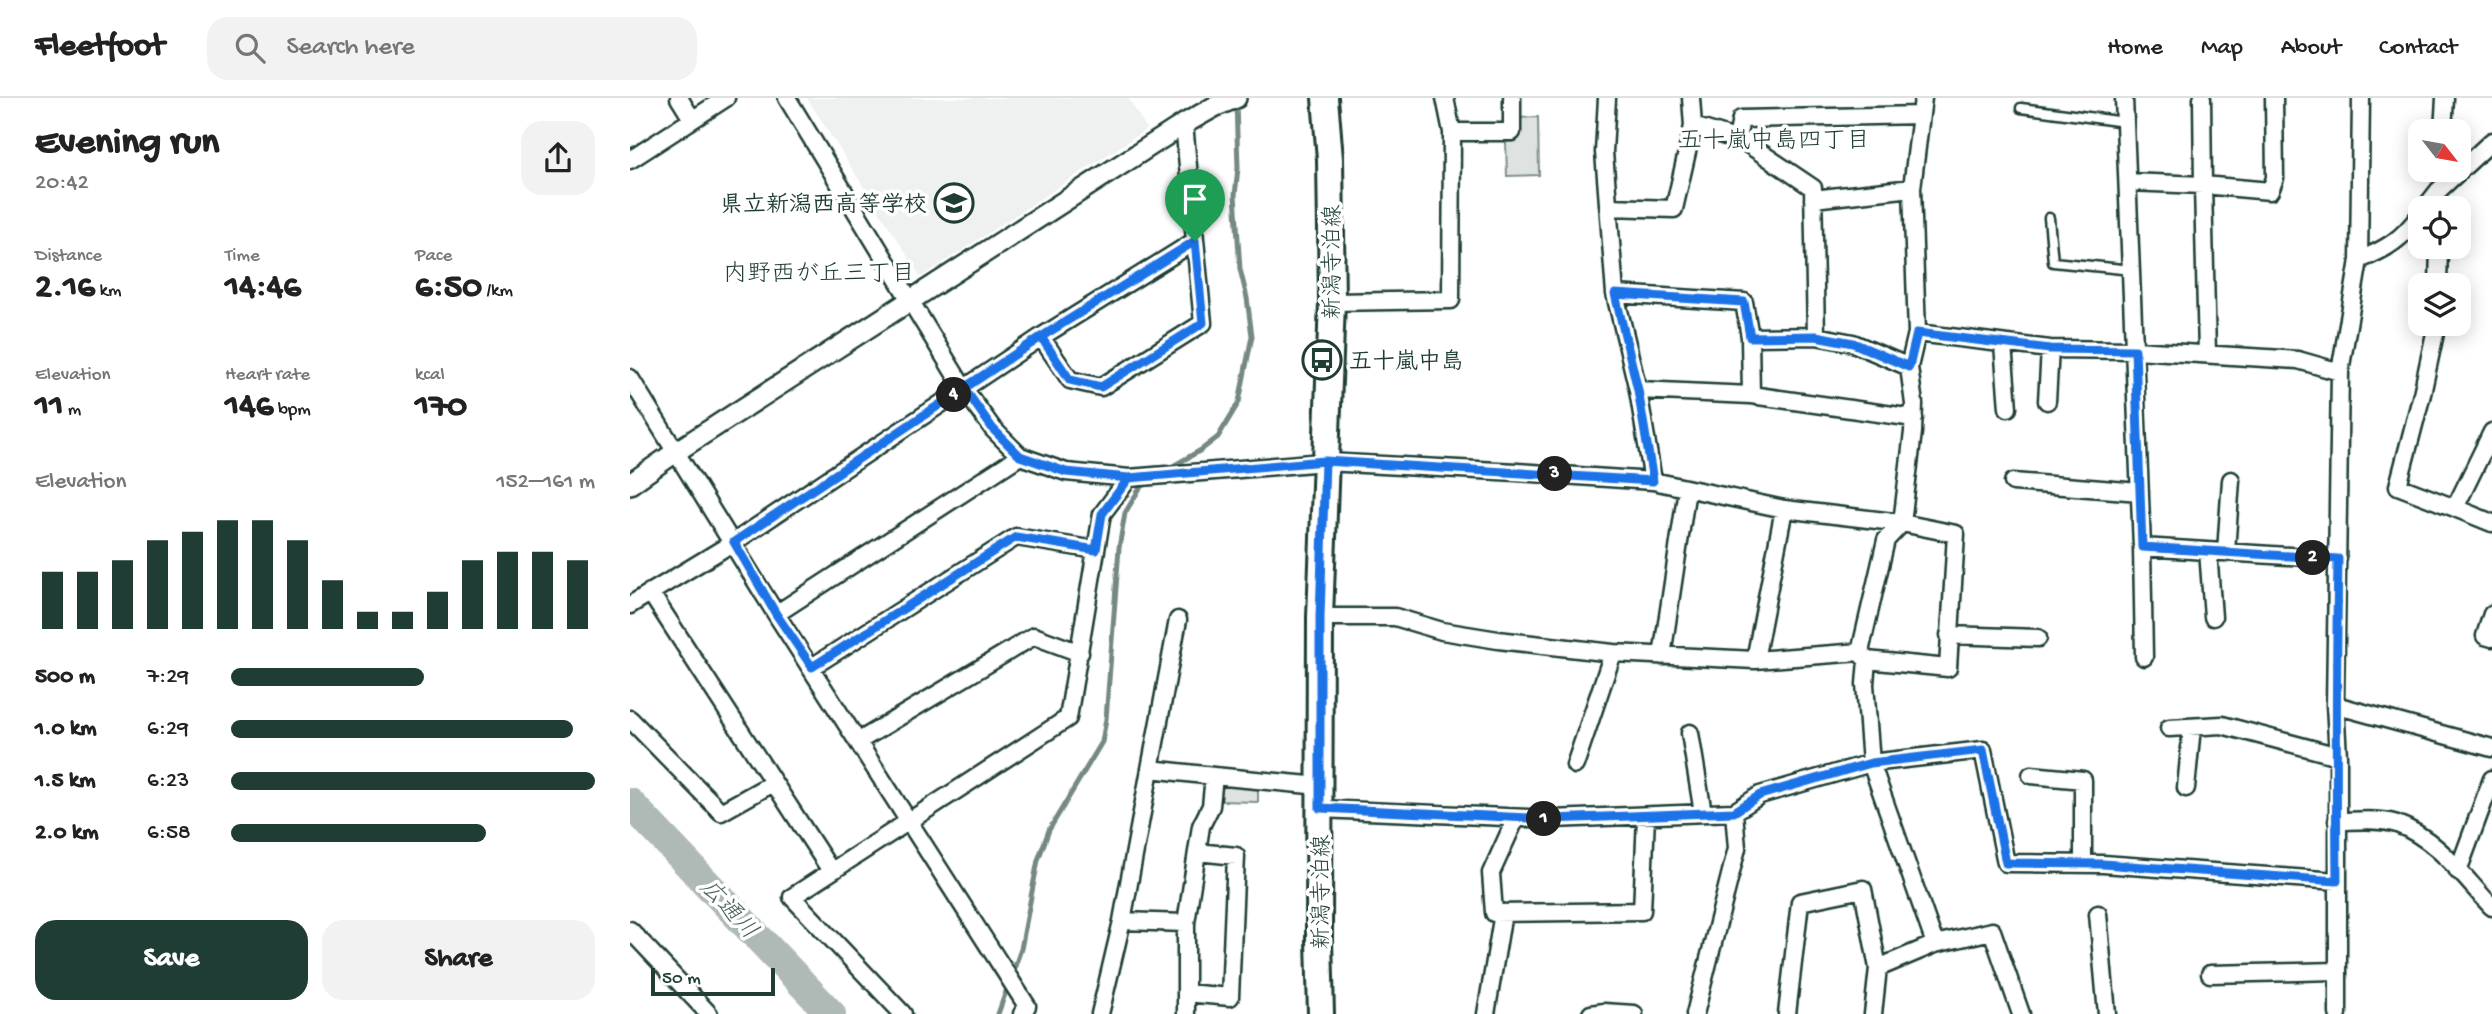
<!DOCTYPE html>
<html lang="en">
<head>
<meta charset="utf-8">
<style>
  body { margin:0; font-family:"Gochi Hand","Klee One",sans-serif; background:#f2f2f2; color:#222; height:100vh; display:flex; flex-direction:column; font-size:26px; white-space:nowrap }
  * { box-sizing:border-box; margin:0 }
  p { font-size:23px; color:#767676 }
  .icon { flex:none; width:38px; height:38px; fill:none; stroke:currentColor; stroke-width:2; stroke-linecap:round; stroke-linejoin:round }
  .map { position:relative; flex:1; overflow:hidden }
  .drawer { display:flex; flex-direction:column; background:#fff; width:630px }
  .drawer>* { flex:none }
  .needle { width:46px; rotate:121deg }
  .tools { position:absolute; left:1778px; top:21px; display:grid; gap:14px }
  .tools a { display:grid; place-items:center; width:63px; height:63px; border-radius:14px; background:#fff; box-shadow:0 4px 18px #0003; font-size:35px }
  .scale { position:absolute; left:21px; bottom:18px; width:124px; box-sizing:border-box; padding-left:7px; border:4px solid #1f3d34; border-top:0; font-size:19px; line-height:24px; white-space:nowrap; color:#1f3d34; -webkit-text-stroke:5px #fff; paint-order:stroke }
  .pin { position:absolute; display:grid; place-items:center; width:60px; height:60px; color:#fff; margin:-72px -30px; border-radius:50% 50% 50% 0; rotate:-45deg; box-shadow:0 0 7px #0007 }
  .pin .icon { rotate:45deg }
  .km { position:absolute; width:35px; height:35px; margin:-18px; border-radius:50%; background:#222; color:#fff; font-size:19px; line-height:35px; text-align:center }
  .round { display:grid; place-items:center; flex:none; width:74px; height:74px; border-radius:21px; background:#f2f2f2 }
  .overview { display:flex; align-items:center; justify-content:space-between; height:119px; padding:0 35px }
  h1 { font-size:38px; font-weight:800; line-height:52px }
  .metrics { display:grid; grid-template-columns:repeat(3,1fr); gap:10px; height:119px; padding:7px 35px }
  .metrics div { display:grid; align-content:center }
  .metrics b { font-size:35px; font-weight:800 }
  .metrics small { font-size:19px; font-weight:400 }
  .metrics p { font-size:19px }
  .chart { height:196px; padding:14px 35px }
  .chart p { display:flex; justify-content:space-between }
  .chart svg { width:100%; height:126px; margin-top:7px; stroke:#1f3d34; stroke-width:6 }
  .action { display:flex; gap:14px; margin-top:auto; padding:14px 35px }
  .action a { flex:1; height:80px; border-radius:21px; background:#1f3d34; color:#fff; font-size:28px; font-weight:800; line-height:80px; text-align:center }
  .action a+a { background:#f2f2f2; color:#222 }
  ul { padding:0 35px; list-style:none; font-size:23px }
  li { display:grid; grid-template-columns:112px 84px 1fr; align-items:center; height:52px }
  li i { height:18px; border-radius:9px; background:#1f3d34 }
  header { display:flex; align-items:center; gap:42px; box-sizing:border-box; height:98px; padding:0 35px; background:#fff; border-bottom:2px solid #e0e0e0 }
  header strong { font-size:33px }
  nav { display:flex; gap:38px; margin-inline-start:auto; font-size:24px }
  .search { width:490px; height:63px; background:#f2f2f2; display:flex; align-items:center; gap:18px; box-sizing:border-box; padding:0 24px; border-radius:21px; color:#767676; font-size:26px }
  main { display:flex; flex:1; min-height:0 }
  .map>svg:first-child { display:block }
</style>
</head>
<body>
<header>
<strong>Fleetfoot</strong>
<div class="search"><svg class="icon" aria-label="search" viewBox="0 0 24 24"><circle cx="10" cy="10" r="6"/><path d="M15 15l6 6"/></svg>Search here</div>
<nav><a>Home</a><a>Map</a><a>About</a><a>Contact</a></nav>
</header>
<main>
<section class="drawer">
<div class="overview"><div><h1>Evening run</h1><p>20:42</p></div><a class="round"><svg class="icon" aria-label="share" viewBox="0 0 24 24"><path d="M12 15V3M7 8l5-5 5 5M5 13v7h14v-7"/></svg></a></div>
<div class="metrics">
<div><p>Distance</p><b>2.16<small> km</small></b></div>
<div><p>Time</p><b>14:46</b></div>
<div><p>Pace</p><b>6:50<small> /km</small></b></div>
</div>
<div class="metrics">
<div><p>Elevation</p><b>11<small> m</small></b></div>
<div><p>Heart rate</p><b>146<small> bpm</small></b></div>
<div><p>kcal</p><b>170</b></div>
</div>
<div class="chart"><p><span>Elevation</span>152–161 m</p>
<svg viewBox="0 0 160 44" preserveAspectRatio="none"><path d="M5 44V24M15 44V24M25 44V20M35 44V13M45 44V10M55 44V6M65 44V6M75 44V13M85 44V27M95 44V38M105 44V38M115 44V31M125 44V20M135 44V17M145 44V17M155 44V20"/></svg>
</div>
<ul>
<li><b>500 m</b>7:29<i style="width:53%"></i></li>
<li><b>1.0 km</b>6:29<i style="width:94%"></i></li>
<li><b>1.5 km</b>6:23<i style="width:100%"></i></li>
<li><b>2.0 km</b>6:58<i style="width:70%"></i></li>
</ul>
<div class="action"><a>Save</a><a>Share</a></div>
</section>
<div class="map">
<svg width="1862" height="916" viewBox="0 0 1862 916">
  <rect width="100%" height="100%" fill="#fff"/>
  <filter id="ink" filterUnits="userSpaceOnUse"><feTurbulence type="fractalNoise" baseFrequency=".0143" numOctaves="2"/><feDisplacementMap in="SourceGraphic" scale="14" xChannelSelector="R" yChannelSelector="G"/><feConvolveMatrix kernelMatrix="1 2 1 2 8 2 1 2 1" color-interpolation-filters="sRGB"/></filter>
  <g filter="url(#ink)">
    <path fill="#eef1f0" d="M177 0H498L517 31 291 179Z"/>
    <path fill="#dee3e2" stroke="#7e908b" stroke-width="2" d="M908 19 909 77 877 78 876 44 887 43V20Z
      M607 684 628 687V704L589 703 593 687Z"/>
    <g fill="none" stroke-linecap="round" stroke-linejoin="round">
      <path stroke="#758883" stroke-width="5" d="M536 372 571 352 588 339 609 304 622 238 617 200 610 171 605 97 608 70 606 3
        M368 916 391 851 408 762 419 732 472 644 476 621 489 450 495 415 510 390 519 384"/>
      <path stroke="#afbab7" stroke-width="30" d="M0 705 201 916"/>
      <g stroke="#1f3d34" stroke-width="13">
        <path id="service" d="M1391 10 1495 24
          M1419 120 1423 164 1502 172"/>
      </g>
      <g stroke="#1f3d34" stroke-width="21">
        <path id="minor" d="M49 0 62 21
          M157 0 334 291 363 331 390 358 436 374 499 380 695 364 887 374 1023 383 1154 411 1272 425 1326 436 1318 570 1237 562
          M815 0 822 34H882V0
          M977 0 974 54 985 196 1008 292 1023 383
          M1061 0 1063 28 1115 44 1183 90 1186 238
          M1494 0 1512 449 1708 461
          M1572 0 1573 87 1640 93 1645 80 1644 0
          M1813 33 1815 0
          M1107 41 1111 21 1291 17
          M0 62 96 0
          M1498 84 1573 87 1577 256
          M1183 101 1282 90
          M979 109 1044 111 1063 28
          M1795 110 1809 92 1862 43
          M1729 162C1757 151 1772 141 1790 117
          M1808 187 1809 149
          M985 196 1114 204 1120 239 1186 238 1223 245 1279 269
          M702 204 821 202 822 34
          M1807 226 1792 296 1768 388 1825 410
          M1287 235 1420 251 1505 252 1668 262 1710 274
          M411 239 440 282 471 289 573 225 554 26
          M1120 239 1121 297
          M1373 247 1378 310
          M0 280 146 516 397 908 392 916
          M1008 292 1121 297 1284 320
          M1417 303 1420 251
          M1862 334 1825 410 1862 425
          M1383 384 1510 394
          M1512 449 1514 559
          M1578 453 1583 519
          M1596 454 1601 382
          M20 494 201 773
          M0 507 104 444 411 239 565 143
          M146 516 390 358
          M1862 516 1855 538 1862 540
          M690 519H765L812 533 868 542 983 555 1125 562 1230 554
          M1319 537 1408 540
          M1230 554 1256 442 1272 425 1283 334 1284 306 1279 269 1287 235 1282 90 1293 0
          M1231 556 1237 562 1235 586 1241 665 1305 846
          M1032 558 1057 391
          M1125 562 1154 411
          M182 569 386 439 466 452
          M1705 607 1862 650
          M0 621 91 714 143 685
          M1539 630 1592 627 1708 658
          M1060 635 1073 715
          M229 643 404 538 450 555
          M945 667 983 555
          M520 671 548 522
          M1401 677 1453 682V766
          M1556 690 1562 629
          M690 711 922 721 1104 714
          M886 720 861 775 864 815 1012 813 1016 718
          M1707 723C1725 723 1750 720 1767 726 1808 741 1833 779 1862 809
          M1828 773 1862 681
          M1468 816 1477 916
          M492 823 520 671 584 678
          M0 832 79 916
          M1580 876 1706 873
          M556 895 600 899 606 758 567 754
          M273 916 162 799 438 620 472 416 499 380
          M470 916 492 823 556 825
          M556 916V825L571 728 581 708 584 678 690 688
          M856 916 873 815
          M961 916 974 914 1004 916
          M1065 916 1107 750 1104 714 1130 697 1241 665 1353 652 1376 765 1473 766 1707 783
          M1157 916 1170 804 1233 791 1248 870 1305 846 1362 833 1391 916
          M1243 916 1248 870
          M1708 916V658L1705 607 1710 274 1729 162 1731 0"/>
      </g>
      <g stroke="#1f3d34" stroke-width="24">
        <path id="tertiary" d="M0 386 47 353 554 26 584 9 606 0"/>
      </g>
      <g stroke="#1f3d34" stroke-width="30">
        <path id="primary" d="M691 916 689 842 690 519 702 204 700 61 695 0"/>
      </g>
      <use href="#service" stroke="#fff" stroke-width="8"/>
      <use href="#minor" stroke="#fff" stroke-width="16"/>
      <use href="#tertiary" stroke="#fff" stroke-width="19"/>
      <use href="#primary" stroke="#fff" stroke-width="24"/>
    </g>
  </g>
  <g fill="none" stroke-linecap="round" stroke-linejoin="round" filter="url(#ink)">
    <g stroke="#fff" stroke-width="14">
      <path id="route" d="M565 143 411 239 334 290 363 331 390 358 436 374 499 380 695 363 690 519V710L922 721 1104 714 1130 697 1241 665 1353 652 1376 765 1473 766 1707 783C1706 676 1706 569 1708 461L1512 449 1505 252 1420 251 1287 235 1279 269 1223 245 1186 238 1120 239 1114 204 985 196 1008 292 1023 383 695 363 499 380 472 416 466 452 386 439 182 569 146 516 104 444 411 239 440 282 471 289 573 225 565 143"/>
    </g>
    <use href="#route" stroke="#1a73e8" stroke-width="9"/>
  </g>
  <defs>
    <g id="school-ring" transform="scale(2.0125)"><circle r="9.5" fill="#fff" stroke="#1f3d34" stroke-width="1.5"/><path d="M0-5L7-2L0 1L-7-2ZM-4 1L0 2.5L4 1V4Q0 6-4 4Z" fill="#1f3d34"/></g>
    <g id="bus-ring" transform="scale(2.0125)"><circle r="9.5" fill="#fff" stroke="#1f3d34" stroke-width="1.5"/><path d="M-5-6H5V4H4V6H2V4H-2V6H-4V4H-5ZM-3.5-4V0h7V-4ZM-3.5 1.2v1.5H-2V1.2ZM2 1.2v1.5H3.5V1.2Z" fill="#1f3d34"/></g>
  </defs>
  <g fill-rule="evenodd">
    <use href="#school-ring" x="324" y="105"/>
    <use href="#bus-ring" x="692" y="262"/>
  </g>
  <g text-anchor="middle" stroke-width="7" stroke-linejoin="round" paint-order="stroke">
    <g font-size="23" font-weight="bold" fill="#1f3d34" stroke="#fff" text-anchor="end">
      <text x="297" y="113">県立新潟西高等学校</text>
      <text x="719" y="270" text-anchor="start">五十嵐中島</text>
    </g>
    <g font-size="23" fill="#1f3d34" stroke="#fff">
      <text transform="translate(701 164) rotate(-90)" y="8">新潟寺泊線</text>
      <text transform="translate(690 794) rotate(-90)" y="8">新潟寺泊線</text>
    </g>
    <g font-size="24" fill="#1f3d34" stroke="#fff">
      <text x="1144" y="49">五十嵐中島四丁目</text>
      <text x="189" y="182">内野西が丘三丁目</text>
    </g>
    <g font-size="24" font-style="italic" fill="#4a625b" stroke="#fff">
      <text transform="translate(100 810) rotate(47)" y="8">広通川</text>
    </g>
  </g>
</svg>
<div class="tools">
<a><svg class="needle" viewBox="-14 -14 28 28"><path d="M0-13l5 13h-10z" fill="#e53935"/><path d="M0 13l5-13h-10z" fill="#767676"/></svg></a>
<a><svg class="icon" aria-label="locate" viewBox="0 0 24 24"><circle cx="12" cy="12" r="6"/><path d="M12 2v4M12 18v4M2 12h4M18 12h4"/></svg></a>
<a><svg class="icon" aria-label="layers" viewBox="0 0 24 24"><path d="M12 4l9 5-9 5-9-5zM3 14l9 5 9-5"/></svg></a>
</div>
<div class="scale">50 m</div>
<div class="pin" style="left:565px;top:143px;background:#1e9e55"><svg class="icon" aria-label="arrive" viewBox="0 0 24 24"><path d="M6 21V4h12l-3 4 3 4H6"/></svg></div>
<b class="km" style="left:914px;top:721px">1</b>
<b class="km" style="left:1683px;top:460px">2</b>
<b class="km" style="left:925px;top:376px">3</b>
<b class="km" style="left:324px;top:297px">4</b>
</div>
</main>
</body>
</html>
